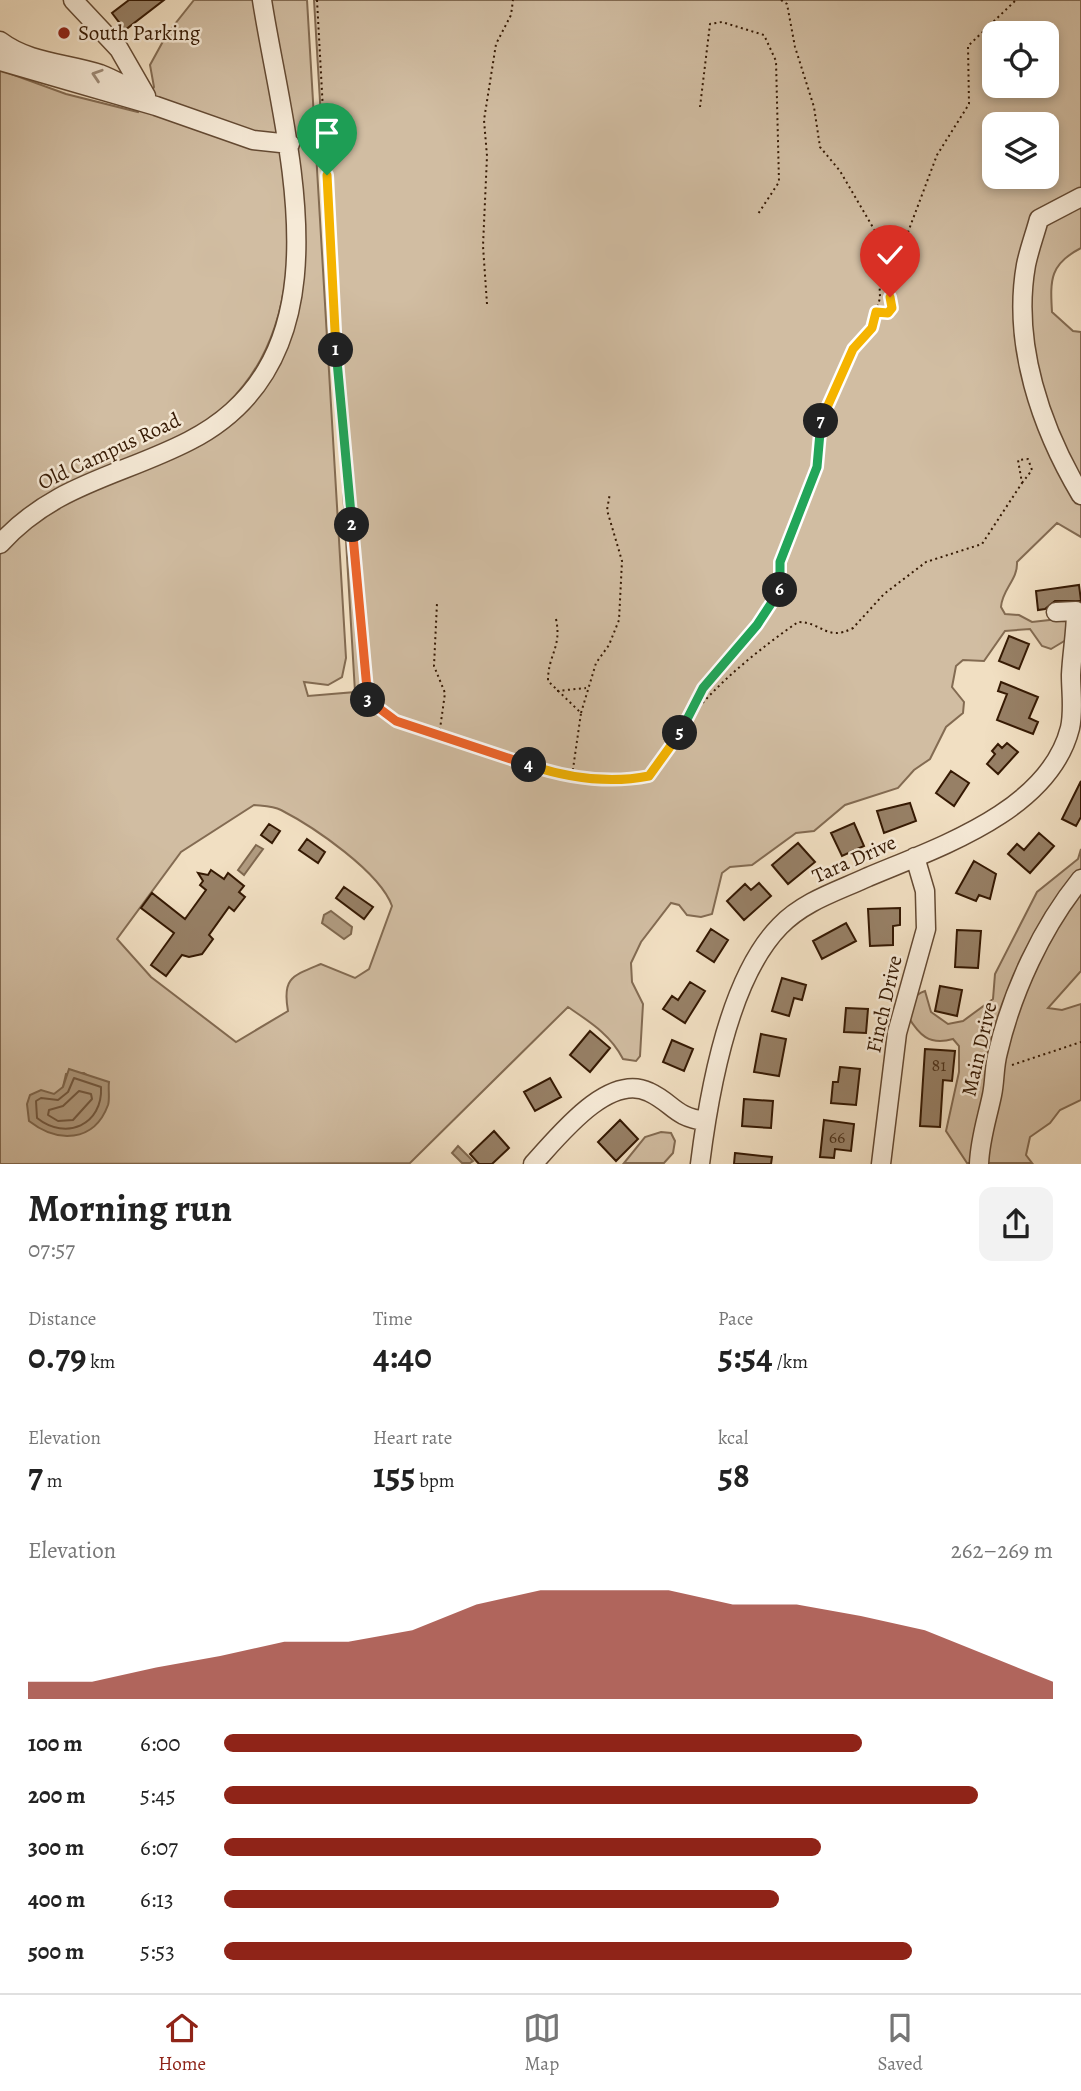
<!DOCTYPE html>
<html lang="en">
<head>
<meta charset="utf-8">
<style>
  body { margin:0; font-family:Alegreya,serif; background:#f2f2f2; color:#222; height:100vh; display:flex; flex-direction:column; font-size:26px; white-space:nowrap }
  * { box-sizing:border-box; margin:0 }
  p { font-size:23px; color:#767676 }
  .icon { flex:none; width:38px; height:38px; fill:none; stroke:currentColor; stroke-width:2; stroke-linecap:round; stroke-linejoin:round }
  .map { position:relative; height:1164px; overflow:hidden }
  .drawer { display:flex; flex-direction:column; background:#fff; flex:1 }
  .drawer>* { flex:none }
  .fabs { position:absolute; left:982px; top:21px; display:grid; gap:14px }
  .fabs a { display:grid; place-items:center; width:77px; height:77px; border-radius:14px; background:#fff; box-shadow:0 4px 10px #0003; font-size:35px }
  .pin { position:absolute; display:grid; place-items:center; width:60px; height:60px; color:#fff; margin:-72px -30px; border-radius:50% 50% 50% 0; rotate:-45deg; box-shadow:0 0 7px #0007 }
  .pin .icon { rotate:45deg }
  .km { position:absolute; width:35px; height:35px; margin:-18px; border-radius:50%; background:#222; color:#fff; font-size:19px; line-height:35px; text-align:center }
  .round { display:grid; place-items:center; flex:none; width:74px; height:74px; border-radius:14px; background:#f2f2f2 }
  .summary { display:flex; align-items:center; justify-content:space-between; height:119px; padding:0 28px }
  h1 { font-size:38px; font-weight:700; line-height:52px }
  .figures { display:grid; grid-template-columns:repeat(3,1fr); gap:10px; height:119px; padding:7px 28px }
  .figures div { display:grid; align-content:center }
  .figures b { font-size:35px; font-weight:700 }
  .figures small { font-size:19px; font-weight:400 }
  .figures p { font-size:19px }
  .chart { height:196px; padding:14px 28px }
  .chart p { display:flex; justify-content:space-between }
  .chart svg { width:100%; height:126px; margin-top:7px; fill:#8f2418; opacity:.7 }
  ul { padding:0 28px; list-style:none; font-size:23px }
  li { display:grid; grid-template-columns:112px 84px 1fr; align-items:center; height:52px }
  li i { height:18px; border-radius:9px; background:#8f2418 }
  .dock { display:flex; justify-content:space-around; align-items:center; height:98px; border-top:2px solid #e0e0e0; background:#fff; font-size:19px; color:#767676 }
  .dock a { display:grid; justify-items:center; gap:4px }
  .dock .selected { color:#8f2418 }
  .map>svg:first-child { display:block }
</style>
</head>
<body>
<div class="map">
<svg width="1081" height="1164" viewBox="0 0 1081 1164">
  <rect width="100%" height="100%" fill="#f1dfc2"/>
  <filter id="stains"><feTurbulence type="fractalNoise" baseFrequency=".00286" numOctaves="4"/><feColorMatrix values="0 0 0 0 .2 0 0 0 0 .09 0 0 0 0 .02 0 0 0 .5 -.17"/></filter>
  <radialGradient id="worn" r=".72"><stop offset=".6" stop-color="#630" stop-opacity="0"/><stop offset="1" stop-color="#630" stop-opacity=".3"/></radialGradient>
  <path fill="#d1bda2" stroke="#836b52" stroke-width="2" fill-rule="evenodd" d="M194 0H254C280 145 342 341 187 435 172 444 153 449 137 455 82 478 45 492 0 533V70L66 94 138 112 154 87 150 65 167 34Z
    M269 0H307L346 658 342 677 328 685 304 682 308 696 355 692 314 0H1081V205L1077 206 1081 208V248C1050 264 1050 279 1052 312L1073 331 1081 332V537L1057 523 1017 562C1018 580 1002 589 1001 607L1005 614 1019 615 1032 622 1068 618 1066 640 1051 649 1042 646 1030 629 1005 631 984 661 963 660 956 666 952 687 964 702 963 713 946 727 930 759 914 770 898 788 845 805 814 831 796 833 752 865 730 867 722 873 712 914 701 917 687 915 679 905 671 903 641 942 631 963 632 982 643 1004 640 1056 636 1061 623 1059C611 1035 590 1022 568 1007L410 1163 0 1164V554L34 519 237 413 296 304ZM994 33H1046V86H994ZM994 124H1046V177H994ZM254 805C262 806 273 806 281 810 314 827 380 872 392 906L369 969 355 978 321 964C292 976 282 978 288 1011L236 1042 151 977 117 939 181 852ZM84 1073 91 1078 29 1121 63 1087 66 1074Z
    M1081 849V971L1048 1008 1062 1010 1081 1004V1100L1060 1110 1050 1123 1030 1137 1026 1155 1032 1163H967L946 1131 959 1072V1046L953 1039C929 1046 919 1035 907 1015 909 1004 913 995 925 991L931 1012 948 1024 963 1021 993 999 995 974 1037 892 1078 859Z
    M661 1132 671 1133 675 1141 673 1153 664 1163H624L645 1137Z"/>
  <path fill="#b19c81" stroke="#7f684f" stroke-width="2" d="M256 845 263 849 244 875 238 870Z
    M331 911 352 927 351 934 344 939 322 923 324 915Z
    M69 1069 109 1082C108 1089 110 1099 108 1105 94 1143 57 1143 29 1121L27 1104 30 1095 41 1090 54 1094 63 1087Z
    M458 1146 473 1161 470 1163H462L452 1153Z"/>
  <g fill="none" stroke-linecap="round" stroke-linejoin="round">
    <path stroke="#735a42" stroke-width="2" d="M74 1078 101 1087C103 1125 66 1141 37 1118L36 1101 41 1098 58 1100 68 1092Z
      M79 1091 91 1094 92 1099 73 1120 58 1121 48 1115 49 1110 63 1106Z"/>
  </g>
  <path fill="#978066" stroke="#351903" stroke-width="2" d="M129 0H164L125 30 112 13Z
    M1079 585 1081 601H1055L1045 609 1038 610 1036 591Z
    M1009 636 1029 644 1019 669 999 661Z
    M1001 682 1038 697 1029 718 1038 722 1033 734 997 720 1007 694 998 691Z
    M1007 743 1018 752 998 774 987 764 995 754 992 751 998 744 1002 748Z
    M951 771 969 783 954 806 936 793Z
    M1081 781V817L1076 826 1062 819Z
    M910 803 916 821 884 833 877 811Z
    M854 823 864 846 842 856 831 833Z
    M269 824 280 831 272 843 261 835Z
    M1039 833 1054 846 1030 873 1008 854 1017 844 1024 850Z
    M307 839 325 852 318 863 299 850Z
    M798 843 815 862 788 884 772 865Z
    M974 861 996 874 990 899 979 895 976 901 956 893Z
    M211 870 224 879 228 873 244 886 239 892 245 897 234 911 229 907 209 935 213 939 202 954 189 957 182 955 166 976 151 965 174 933 141 908 152 893 185 919 206 890 200 885 203 881 198 873 208 875Z
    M759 883 771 896 744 920 727 901 745 884 751 890Z
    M344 887 373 907 364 919 336 898Z
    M900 908V925L893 926V945L870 946 868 909Z
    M846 923 856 941 822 959 813 941Z
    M711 929 728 940 714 962 697 951Z
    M957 930 981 931 978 968 955 967Z
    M782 978 806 985 802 1000 794 998 789 1016 772 1011Z
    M690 982 705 991 685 1023 663 1009 672 996 678 1000Z
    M940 986 962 990 957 1016 935 1011Z
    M846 1008 868 1009 866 1033 844 1032Z
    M590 1031 610 1048 590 1072 570 1055Z
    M761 1034 786 1039 779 1076 754 1072Z
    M672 1040 693 1049 684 1071 663 1062Z
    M925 1049 955 1051 952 1081 943 1080 940 1127 920 1126Z
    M840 1067 860 1069 856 1105 831 1103 833 1082H838Z
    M550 1078 561 1097 535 1111 524 1092Z
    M744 1099 773 1101 771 1128 742 1126Z
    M620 1120 638 1139 616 1161 598 1142Z
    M824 1120 854 1124 851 1151 835 1149 834 1158 820 1157Z
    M494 1131 509 1148 492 1164H479L470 1154Z
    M735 1153 772 1157 771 1164H734Z"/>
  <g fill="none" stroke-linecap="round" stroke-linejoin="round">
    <g stroke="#644a33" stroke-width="21">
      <path id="minor" d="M73 0 119 49 146 96
        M0 41C29 63 66 63 100 74 113 79 127 87 140 93
        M0 61 156 106 253 140 290 144
        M1081 197 1039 219C1035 234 1029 250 1026 265 1012 344 1041 428 1081 495
        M0 544C54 484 121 476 189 441 356 356 284 142 262 0
        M533 1164C558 1137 608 1072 649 1092 673 1103 674 1117 705 1121
        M700 1164C709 1092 729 978 780 926 804 901 838 891 868 877 939 847 1049 811 1070 728 1074 710 1071 693 1071 675 1072 653 1076 633 1076 611L1056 612
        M881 1164 897 1033 926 929 925 891 915 857
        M979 1164C980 1139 987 1119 992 1095 995 1081 994 1066 998 1052 1012 992 1042 927 1081 879"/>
    </g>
    <path stroke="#351903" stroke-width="2" stroke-dasharray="2 3.5" stroke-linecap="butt" d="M317 0 336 350 368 701 396 721 440 729 445 693 434 666 437 603
      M781 0 787 4 795 47 814 107 820 147 840 171 878 236 880 298 876 312 889 313 892 308 893 272 937 155 969 104 968 46 1016 0
      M700 107 710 24 722 22 764 35 776 61 779 182 758 214
      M487 304 483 246 487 156 484 120 496 44 511 15 513 0
      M556 619C562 648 548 654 548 681L581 713 572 776
      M557 691 586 688
      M581 713 596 663 609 645 619 620 622 561 607 510 610 493
      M689 720C714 685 762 647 798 622 822 622 827 642 853 628L884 594 926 562 982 544 1022 483 1018 460 1028 459 1032 470 1022 483
      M404 723C481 749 566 792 649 777L686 724 703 688 757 625 780 591 781 562 817 467 821 421 853 349 872 328 876 312
      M1012 1065 1081 1042"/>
    <use href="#minor" stroke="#f6ead7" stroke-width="18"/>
  </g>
  <defs><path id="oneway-chevron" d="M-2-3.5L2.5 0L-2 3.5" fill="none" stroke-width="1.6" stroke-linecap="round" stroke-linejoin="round" transform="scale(1.75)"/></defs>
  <use stroke="#9f8c78" href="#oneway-chevron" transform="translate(97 75) rotate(-162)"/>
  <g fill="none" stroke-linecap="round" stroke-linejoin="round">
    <g stroke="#fff" stroke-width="14">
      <path id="split-1" d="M327 175 336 350"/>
    </g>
    <g stroke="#fff" stroke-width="14">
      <path id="split-2" d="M336 350 352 525"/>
    </g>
    <g stroke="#fff" stroke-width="14">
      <path id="split-3" d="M352 525 368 700"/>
    </g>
    <g stroke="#fff" stroke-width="14">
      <path id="split-4" d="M368 700 396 721 529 765"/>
    </g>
    <g stroke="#fff" stroke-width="14">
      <path id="split-5" d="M529 765C568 778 609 784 649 776L680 733"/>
    </g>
    <g stroke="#fff" stroke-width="14">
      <path id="split-6" d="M680 733 703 688 757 625 780 590"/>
    </g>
    <g stroke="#fff" stroke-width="14">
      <path id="split-7" d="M780 590V562L817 467 821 421"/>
    </g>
    <g stroke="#fff" stroke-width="14">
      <path id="split-8" d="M821 421 853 349 872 328 876 312 888 313 892 308 890 297"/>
    </g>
    <use href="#split-1" stroke="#f5b400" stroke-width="9"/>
    <use href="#split-2" stroke="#22a559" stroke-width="9"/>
    <use href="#split-3" stroke="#f0652b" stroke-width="9"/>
    <use href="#split-4" stroke="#f0652b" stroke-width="9"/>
    <use href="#split-5" stroke="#f5b400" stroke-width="9"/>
    <use href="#split-6" stroke="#22a559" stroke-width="9"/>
    <use href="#split-7" stroke="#22a559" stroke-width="9"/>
    <use href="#split-8" stroke="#f5b400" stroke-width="9"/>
  </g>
  <circle fill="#8f2418" stroke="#f6ead7" stroke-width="2.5" cx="64" cy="33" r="7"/>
  <g text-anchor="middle" stroke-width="5" stroke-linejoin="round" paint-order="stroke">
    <g font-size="18" fill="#4e331c">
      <text x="939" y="1071">81</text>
      <text x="837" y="1143">66</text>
    </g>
    <g font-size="21" fill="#351903" stroke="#f6ead7" text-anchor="start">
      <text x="78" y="40">South Parking</text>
    </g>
    <g font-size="21" fill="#351903" stroke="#f6ead7">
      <text transform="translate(109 451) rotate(-25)" y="7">Old Campus Road</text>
      <text transform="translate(854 859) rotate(-24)" y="7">Tara Drive</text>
      <text transform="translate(884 1004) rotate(-77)" y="7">Finch Drive</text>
      <text transform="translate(979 1049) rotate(-77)" y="7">Main Drive</text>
    </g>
  </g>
  <rect width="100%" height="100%" filter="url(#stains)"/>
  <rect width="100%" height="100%" fill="url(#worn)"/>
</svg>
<div class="fabs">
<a><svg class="icon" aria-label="locate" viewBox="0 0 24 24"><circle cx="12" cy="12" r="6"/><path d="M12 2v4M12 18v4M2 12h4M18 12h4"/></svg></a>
<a><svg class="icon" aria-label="layers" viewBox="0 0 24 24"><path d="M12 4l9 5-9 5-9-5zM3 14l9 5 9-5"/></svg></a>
</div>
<div class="pin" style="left:327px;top:175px;background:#1e9e55"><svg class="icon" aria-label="arrive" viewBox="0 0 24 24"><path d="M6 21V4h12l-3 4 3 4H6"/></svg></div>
<div class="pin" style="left:890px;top:297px;background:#d93025"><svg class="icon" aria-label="check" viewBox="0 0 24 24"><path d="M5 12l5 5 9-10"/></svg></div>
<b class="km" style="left:336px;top:350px">1</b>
<b class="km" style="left:352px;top:525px">2</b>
<b class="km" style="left:368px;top:700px">3</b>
<b class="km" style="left:529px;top:765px">4</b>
<b class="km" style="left:680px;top:733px">5</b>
<b class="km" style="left:780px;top:590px">6</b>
<b class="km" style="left:821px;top:421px">7</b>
</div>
<section class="drawer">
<div class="summary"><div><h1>Morning run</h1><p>07:57</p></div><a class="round"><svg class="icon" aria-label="share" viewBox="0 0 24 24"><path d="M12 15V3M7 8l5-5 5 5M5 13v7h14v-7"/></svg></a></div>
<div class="figures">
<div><p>Distance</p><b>0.79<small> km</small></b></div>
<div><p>Time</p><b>4:40</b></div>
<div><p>Pace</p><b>5:54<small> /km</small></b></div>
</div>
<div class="figures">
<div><p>Elevation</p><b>7<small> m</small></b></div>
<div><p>Heart rate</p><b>155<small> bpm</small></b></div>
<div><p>kcal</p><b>58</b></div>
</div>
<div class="chart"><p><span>Elevation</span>262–269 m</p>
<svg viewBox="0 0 160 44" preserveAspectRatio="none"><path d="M0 44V38L10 38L20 33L30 29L40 24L50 24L60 20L70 11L80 6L90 6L100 6L110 11L120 11L130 15L140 20L150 29L160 38V44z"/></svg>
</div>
<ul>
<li><b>100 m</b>6:00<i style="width:77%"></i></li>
<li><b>200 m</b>5:45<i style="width:91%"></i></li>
<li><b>300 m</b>6:07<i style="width:72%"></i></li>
<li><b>400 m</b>6:13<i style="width:67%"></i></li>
<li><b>500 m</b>5:53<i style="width:83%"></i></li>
</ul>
</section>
<nav class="dock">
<a class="selected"><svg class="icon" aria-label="home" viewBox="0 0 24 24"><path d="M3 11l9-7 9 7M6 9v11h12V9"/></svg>Home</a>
<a><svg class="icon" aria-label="map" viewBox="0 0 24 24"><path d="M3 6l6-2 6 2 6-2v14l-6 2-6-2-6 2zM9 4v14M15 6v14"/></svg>Map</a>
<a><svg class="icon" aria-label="saved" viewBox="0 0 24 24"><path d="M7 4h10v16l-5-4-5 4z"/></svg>Saved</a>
</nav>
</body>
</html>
